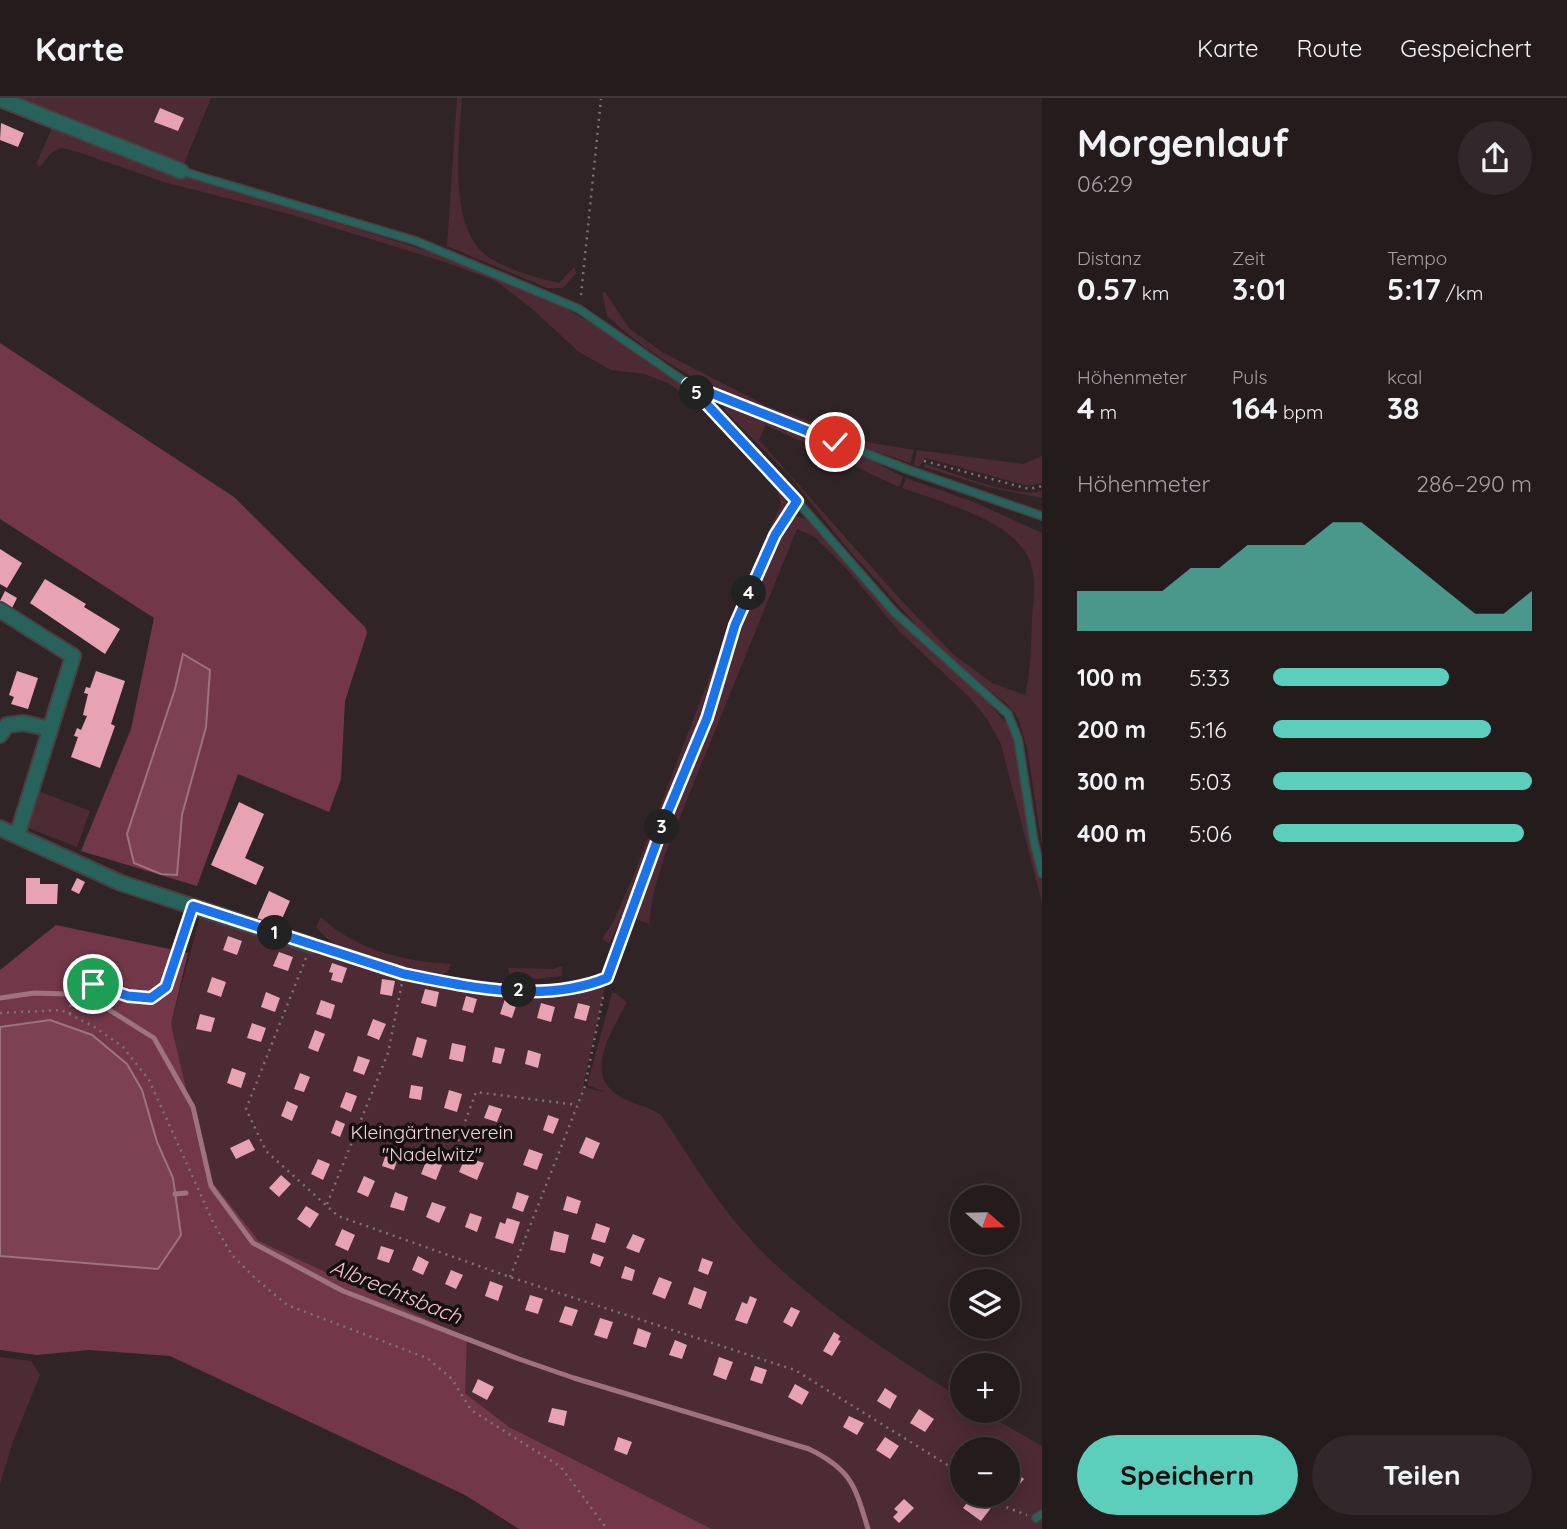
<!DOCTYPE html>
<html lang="de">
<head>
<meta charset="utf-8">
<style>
  body { margin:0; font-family:Quicksand,sans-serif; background:#30282a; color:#f1f3f6; height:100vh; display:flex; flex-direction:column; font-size:26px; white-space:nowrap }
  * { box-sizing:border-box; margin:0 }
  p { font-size:23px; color:#a3a1a4 }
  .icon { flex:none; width:38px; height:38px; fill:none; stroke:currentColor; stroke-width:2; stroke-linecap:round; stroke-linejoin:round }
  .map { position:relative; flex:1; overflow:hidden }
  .details { display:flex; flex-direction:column; background:#241b1d; width:525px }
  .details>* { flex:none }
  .needle { width:46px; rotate:110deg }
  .controls { position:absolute; left:950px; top:1087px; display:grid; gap:14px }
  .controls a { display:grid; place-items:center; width:70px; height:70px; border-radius:50%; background:#241b1d; box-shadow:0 4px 18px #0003,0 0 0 2px #41393b; font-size:35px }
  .pin { position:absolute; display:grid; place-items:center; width:60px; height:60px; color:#fff; margin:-30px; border:4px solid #fff; border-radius:50%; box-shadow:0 2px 7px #0007 }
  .km { position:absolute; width:35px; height:35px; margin:-18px; border-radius:50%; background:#222; color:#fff; font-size:19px; line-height:35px; text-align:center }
  .round { display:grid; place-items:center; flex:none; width:74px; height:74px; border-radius:37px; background:#30282a }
  .summary { display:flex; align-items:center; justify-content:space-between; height:119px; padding:0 35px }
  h1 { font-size:38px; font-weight:800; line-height:52px }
  .figures { display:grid; grid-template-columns:repeat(3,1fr); gap:10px; height:119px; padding:7px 35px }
  .figures div { display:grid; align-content:center }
  .figures b { font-size:30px; font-weight:800 }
  .figures small { font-size:19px; font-weight:400 }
  .figures p { font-size:19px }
  .chart { height:196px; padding:14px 35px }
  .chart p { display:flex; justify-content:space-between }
  .chart svg { width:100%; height:126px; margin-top:7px; fill:#5bcebc; opacity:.7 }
  .button { display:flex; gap:14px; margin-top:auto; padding:14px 35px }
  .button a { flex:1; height:80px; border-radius:42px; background:#5bcebc; color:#111; font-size:28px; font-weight:800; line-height:80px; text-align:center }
  .button a+a { background:#30282a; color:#f1f3f6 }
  ul { padding:0 35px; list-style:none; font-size:23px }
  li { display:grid; grid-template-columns:112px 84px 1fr; align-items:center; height:52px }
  li i { height:18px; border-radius:9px; background:#5bcebc }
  header { display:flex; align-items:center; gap:42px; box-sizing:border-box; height:98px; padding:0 35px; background:#241b1d; border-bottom:2px solid #41393b }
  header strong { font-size:33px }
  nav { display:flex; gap:38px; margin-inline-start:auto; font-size:24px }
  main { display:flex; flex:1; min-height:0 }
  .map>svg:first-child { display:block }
</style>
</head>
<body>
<header>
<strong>Karte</strong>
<nav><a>Karte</a><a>Route</a><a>Gespeichert</a></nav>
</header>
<main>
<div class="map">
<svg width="1042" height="1431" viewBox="0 0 1042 1431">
  <rect width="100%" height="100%" fill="#302427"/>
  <path fill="#4c2b34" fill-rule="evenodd" d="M0 0H211L181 73Z
    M457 0H462C459 44 446 136 493 162 512 173 537 180 559 185L574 169 576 175 563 190H547L447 148Z
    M53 28 169 73 438 156 542 197 626 245 695 298 787 397 786 412 777 427C725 550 682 676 634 801H632L609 846 602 841 612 826 633 779 744 489 781 406 778 394 748 358 700 309 670 286 644 276 611 272 579 254 531 210 496 183 442 163 289 116 167 85 78 54 62 50 51 55 40 69 36 66Z
    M605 194 629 230 662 254 769 309 872 345 914 352 910 365C804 328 691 296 607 218L602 195Z
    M724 306 869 361 903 379 899 389 766 327 759 342 900 501 953 556 992 585 1025 597C1031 573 1031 547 1032 522 1033 503 1037 482 1030 463 1014 422 941 404 902 390L906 380 976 405 1042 435V747L1027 650 1018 620 1008 607 948 558 921 532 841 443 790 378 725 313Z
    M917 352 1023 366 1042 358V385L1028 388 926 360 919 369 914 367Z
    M925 366C956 375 1011 400 1042 393V400L988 389 924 369Z
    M795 418 806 421 903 529 982 598 1009 628 1015 646 1032 745 1042 784V805L1001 646 987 621 969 599 898 532 845 469 815 439 797 431 665 756 653 797 649 826 636 821 669 723 713 617 749 510 780 436Z
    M36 692 90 713 77 749 23 728Z
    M202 811 404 876 485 890 548 894 607 880 583 989 605 994 587 987 612 895H615L627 904C614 930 583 973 617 997 630 1006 648 1007 661 1017 688 1056 713 1100 745 1135 799 1198 892 1257 962 1301V1312L981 1313 1042 1348V1431H712L509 1329 464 1294 467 1240 259 1143 206 1076 171 926ZM962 1351H1008V1396H962Z
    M321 819C357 853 404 863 451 866L448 873 441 878C400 867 343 864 316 829Z
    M562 868V878L538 881 510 878 508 870 553 871Z
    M0 1259 31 1263 40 1277 12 1346 0 1386Z"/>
  <path fill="#723849" d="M0 245 234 399 365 529 367 535 345 603 341 681 329 714 238 676 197 788 81 753 131 631 154 520 0 421Z
    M56 827 188 855 171 926 206 1076 259 1143 467 1240 465 1295 509 1329 712 1431H519L465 1397 170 1258 89 1252 37 1257 0 1252V872Z"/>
  <path fill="#7d4252" stroke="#9e737e" stroke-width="2" d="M183 556 210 572 206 629 182 717 177 777 161 776 134 765 127 736 175 591Z
    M50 922 92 937 127 966 142 992 157 1044 173 1080 181 1137 158 1171 0 1158V929Z"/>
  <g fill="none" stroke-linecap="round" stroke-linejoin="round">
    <path stroke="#9e737e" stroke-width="5" d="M0 900 34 895 67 896 95 903 154 940 193 1009 211 1088 253 1145 343 1193 519 1261 574 1280 809 1351C852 1372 855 1388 868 1431
      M175 1096 186 1095"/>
  </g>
  <path fill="#e7a3b3" d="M160 10 184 20 178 33 154 24Z
    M1 25 24 35 18 49 0 42Z
    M0 451 22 465 7 490 0 486Z
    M45 481 86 506 84 509 120 531 105 556 30 505Z
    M5 493 17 500 12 510 0 503Z
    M17 573 38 580 28 611 11 606 14 599 9 597Z
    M96 573 125 583 111 626 115 628 100 670 71 659 78 639 74 638 77 630 81 632 87 618 83 617 88 596 84 595 86 589 90 590Z
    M239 704 264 716 245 760 264 769 256 787 211 767Z
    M26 780H40V786H58L57 806H26Z
    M77 780 85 784 79 796 71 792Z
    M269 793 290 803 277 832 256 823Z
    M228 838 242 843 237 857 223 852Z
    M279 854 293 859 288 873 273 868Z
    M332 865 347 870 342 885 331 882 333 875 329 874Z
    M212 879 226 884 221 899 207 894Z
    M382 881 395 883 392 898 380 896Z
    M425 891 439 894 436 909 421 905Z
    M266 894 280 900 275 914 261 909Z
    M466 898 477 901 473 915 462 912Z
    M505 901 517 905 512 920 500 916Z
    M321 902 335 907 331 921 316 916Z
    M541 905 555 909 551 924 537 920Z
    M578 905 590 908 586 923 574 920Z
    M200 916 215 920 211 934 196 931Z
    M373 921 386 926 379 942 367 937Z
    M252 925 266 930 261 944 247 940Z
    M315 932 325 936 318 954 308 950Z
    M417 939 427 942 422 960 412 957Z
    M452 945 466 948 463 964 449 961Z
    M495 949 505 951 501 966 492 964Z
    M528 952 541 956 538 970 525 966Z
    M358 958 370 962 364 977 353 973Z
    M232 970 246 975 241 990 227 985Z
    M300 975 310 979 304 994 294 991Z
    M411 987 423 989 421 1002 409 1000Z
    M449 992 462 996 457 1014 444 1010Z
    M346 994 357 998 351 1014 340 1009Z
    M287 1003 298 1008 292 1023 281 1018Z
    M489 1007 502 1011 497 1024 484 1020Z
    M548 1017 559 1021 553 1036 543 1032Z
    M336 1022 345 1026 340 1039 331 1035Z
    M586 1039 600 1045 593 1061 579 1055Z
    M249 1041 255 1052 236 1061 230 1050Z
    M529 1051 543 1056 537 1072 523 1067Z
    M387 1053 399 1057 394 1072 382 1068Z
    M470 1060 484 1065 477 1082 459 1074 464 1062 468 1064Z
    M318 1061 330 1066 323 1082 311 1076Z
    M427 1061 442 1067 436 1082 421 1076Z
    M281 1077 291 1086 279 1099 269 1090Z
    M364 1078 375 1083 368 1099 357 1094Z
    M395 1094 408 1099 404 1113 390 1109Z
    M517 1094 529 1098 523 1114 512 1110Z
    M567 1098 581 1103 577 1116 563 1112Z
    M432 1104 446 1109 439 1125 426 1119Z
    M306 1108 319 1116 310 1130 297 1121Z
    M470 1115 482 1119 477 1134 465 1129Z
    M507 1120 520 1124 513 1146 495 1140 500 1124 505 1126Z
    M596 1125 610 1130 605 1145 591 1141Z
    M342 1131 355 1137 348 1153 335 1147Z
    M554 1133 569 1137 565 1155 550 1152Z
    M633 1136 645 1141 639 1155 626 1150Z
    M381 1148 394 1152 389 1165 377 1161Z
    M593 1155 604 1159 600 1169 590 1165Z
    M418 1158 429 1164 423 1177 412 1172Z
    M702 1160 713 1164 708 1177 698 1173Z
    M625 1168 635 1172 632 1183 621 1180Z
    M451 1172 463 1177 456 1191 445 1186Z
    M659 1179 672 1184 665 1201 652 1196Z
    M490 1183 503 1188 498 1203 485 1198Z
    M694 1189 707 1194 701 1211 688 1206Z
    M530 1197 543 1201 538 1216 525 1212Z
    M750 1198 757 1201 747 1226 735 1222 742 1204 747 1206Z
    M565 1208 578 1212 572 1228 559 1224Z
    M791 1209 800 1213 792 1229 783 1224Z
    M600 1220 613 1224 607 1241 594 1237Z
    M638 1230 651 1235 646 1250 633 1246Z
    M834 1234 840 1238 838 1242 841 1243 832 1258 823 1253Z
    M675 1242 687 1247 682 1261 669 1257Z
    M719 1259 733 1264 726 1282 713 1277Z
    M755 1268 767 1272 762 1286 750 1282Z
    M478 1281 494 1289 487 1302 472 1294Z
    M795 1286 809 1294 802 1307 788 1299Z
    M885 1290 897 1298 890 1311 877 1303Z
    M552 1310 567 1313 564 1328 548 1324Z
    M919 1311 934 1321 925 1334 910 1325Z
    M849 1318 864 1325 857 1337 843 1329Z
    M618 1339 632 1344 627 1357 614 1352Z
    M885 1339 899 1348 890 1361 876 1352Z
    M1013 1373 1024 1381 1013 1394 1008 1390V1379Z
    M974 1396 991 1410 981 1423 963 1410Z
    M904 1401 914 1410 899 1425 893 1419 898 1414 894 1411Z"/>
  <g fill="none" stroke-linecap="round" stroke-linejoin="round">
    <g stroke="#4a3f42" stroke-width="10">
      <path id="lane" d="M181 73 416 143 579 211 688 286 909 372 1042 418
        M689 287 797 403 895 515 1008 616 1018 641 1034 744 1042 776
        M311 847C398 874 518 916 607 880L667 716 707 619 735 527 775 437 797 403
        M1036 1420 1042 1416"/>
    </g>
    <g stroke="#4a3f42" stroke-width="18">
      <path id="street" d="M0 1 181 73
        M0 512 73 558 17 738
        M0 637 7 627 24 625 50 631
        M0 730 121 785 311 847"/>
    </g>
    <path stroke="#7e7376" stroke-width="2.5" stroke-dasharray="2 5" stroke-linecap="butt" d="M581 197 601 1
      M924 363 1029 391 1042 388
      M306 860 246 1011 266 1053 338 1118 510 1179 795 1272 962 1376
      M0 915 61 912 93 928 123 949 149 982 214 1126 232 1157 255 1180 287 1207 427 1260 452 1281 471 1312 561 1369 607 1431
      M70 916 71 881 82 882 128 898 151 900 166 889 188 821
      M458 1043 476 994 577 1007
      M327 1106 388 955 402 885
      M510 1179 585 988 604 894
      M990 1396 1008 1410 1027 1417"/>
    <use href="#lane" stroke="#27635a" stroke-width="7"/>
    <use href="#street" stroke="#27635a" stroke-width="14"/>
  </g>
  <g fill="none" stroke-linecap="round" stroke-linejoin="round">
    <g stroke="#fff" stroke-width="14">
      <path id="route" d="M93 886 128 898 151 900 166 889 193 808 404 876C469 889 543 906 607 880L667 716 707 620 735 527 775 437 797 403 688 286 835 344"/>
    </g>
    <use href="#route" stroke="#1a73e8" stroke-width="9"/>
  </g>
  <g text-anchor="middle" stroke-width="7" stroke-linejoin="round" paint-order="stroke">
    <g font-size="19" fill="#f6cfd7" stroke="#140f10">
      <text x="432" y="1041">Kleingärtnerverein<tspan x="432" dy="22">"Nadelwitz"</tspan></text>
    </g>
    <g font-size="21" font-style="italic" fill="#fbc2cf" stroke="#140f10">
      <text transform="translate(396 1194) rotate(22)" y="7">Albrechtsbach</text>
    </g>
  </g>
</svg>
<div class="controls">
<a><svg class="needle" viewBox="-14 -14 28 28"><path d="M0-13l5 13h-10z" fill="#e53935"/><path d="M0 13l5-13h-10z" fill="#a3a1a4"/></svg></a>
<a><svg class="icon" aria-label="layers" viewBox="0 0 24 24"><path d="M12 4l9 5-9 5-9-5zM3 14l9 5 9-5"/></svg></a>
<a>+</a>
<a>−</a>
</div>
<div class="pin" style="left:93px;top:886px;background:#1e9e55"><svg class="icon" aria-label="arrive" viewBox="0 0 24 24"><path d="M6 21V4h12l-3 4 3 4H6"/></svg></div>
<div class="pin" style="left:835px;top:344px;background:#d93025"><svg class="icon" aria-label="check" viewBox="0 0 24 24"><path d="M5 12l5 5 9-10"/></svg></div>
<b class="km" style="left:275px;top:835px">1</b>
<b class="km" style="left:519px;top:892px">2</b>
<b class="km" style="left:662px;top:729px">3</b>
<b class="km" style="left:749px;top:495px">4</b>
<b class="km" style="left:697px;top:295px">5</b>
</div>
<section class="details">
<div class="summary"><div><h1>Morgenlauf</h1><p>06:29</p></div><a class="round"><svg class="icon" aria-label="share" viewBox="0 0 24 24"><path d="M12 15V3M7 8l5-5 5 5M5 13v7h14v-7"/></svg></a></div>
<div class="figures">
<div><p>Distanz</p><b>0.57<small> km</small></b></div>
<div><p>Zeit</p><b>3:01</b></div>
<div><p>Tempo</p><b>5:17<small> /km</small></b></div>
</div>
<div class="figures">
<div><p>Höhenmeter</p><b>4<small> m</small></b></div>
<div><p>Puls</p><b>164<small> bpm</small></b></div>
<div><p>kcal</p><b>38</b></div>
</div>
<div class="chart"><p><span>Höhenmeter</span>286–290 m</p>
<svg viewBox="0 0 160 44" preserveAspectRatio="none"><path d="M0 44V30L10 30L20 30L30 30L40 22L50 22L60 14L70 14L80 14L90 6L100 6L110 14L120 22L130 30L140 38L150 38L160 30V44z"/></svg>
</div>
<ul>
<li><b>100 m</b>5:33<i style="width:68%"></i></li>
<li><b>200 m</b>5:16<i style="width:84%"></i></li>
<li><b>300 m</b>5:03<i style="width:100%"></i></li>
<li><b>400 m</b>5:06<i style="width:97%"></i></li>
</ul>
<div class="button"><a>Speichern</a><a>Teilen</a></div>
</section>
</main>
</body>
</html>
